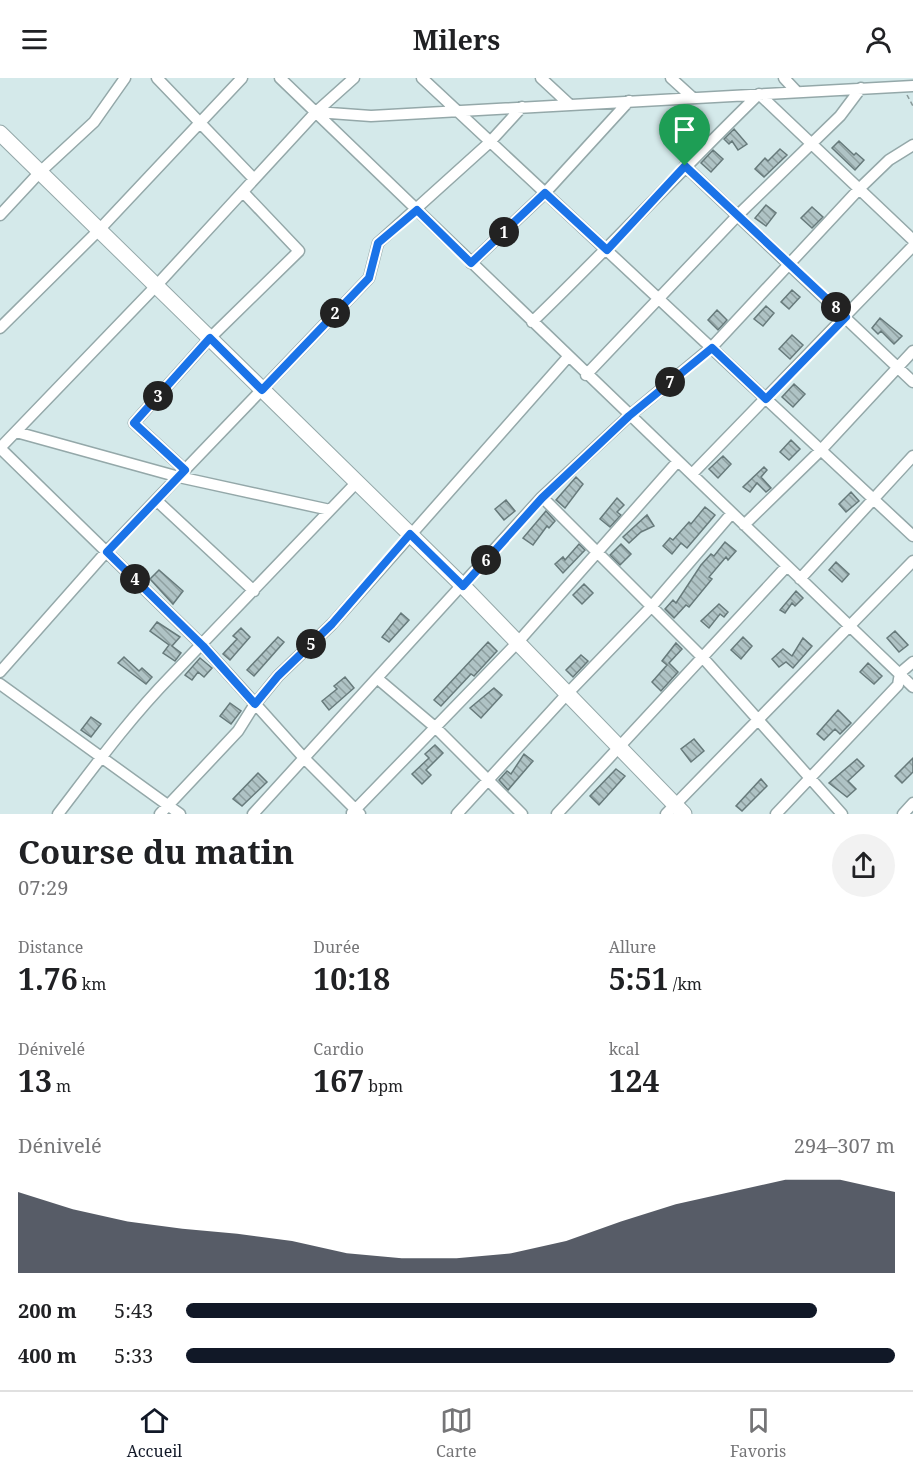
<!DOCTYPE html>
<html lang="fr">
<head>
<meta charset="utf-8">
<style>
  body { margin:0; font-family:"Noto Serif",serif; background:#f2f2f2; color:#202124; height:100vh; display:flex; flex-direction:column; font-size:22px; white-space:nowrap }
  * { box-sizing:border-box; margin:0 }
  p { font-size:20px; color:#757577 }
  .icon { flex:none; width:33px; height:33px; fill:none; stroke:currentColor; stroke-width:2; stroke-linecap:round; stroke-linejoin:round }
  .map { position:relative; height:736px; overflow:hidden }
  .side { display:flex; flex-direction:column; background:#fff; flex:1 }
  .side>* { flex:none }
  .pin { position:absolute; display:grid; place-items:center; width:51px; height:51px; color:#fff; margin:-62px -26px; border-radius:50% 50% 50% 0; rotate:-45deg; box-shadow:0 0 6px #0007 }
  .pin .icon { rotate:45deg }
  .km { position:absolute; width:30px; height:30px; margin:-15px; border-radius:50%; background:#222; color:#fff; font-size:16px; line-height:30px; text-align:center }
  .round { display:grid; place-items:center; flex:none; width:63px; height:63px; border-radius:32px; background:#f2f2f2 }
  .head { display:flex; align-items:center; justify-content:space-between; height:102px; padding:0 18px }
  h1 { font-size:33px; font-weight:700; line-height:45px }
  .metrics { display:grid; grid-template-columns:repeat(3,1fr); gap:9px; height:102px; padding:6px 18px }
  .metrics div { display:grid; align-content:center }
  .metrics b { font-size:30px; font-weight:700 }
  .metrics small { font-size:16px; font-weight:400 }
  .metrics p { font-size:16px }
  .chart { height:168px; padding:12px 18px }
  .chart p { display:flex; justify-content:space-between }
  .chart svg { width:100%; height:108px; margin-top:6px; fill:#111827; opacity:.7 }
  ul { padding:0 18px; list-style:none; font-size:20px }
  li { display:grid; grid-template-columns:96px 72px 1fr; align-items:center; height:45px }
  li i { height:15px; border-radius:8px; background:#111827 }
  header { display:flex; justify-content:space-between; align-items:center; height:78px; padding:0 18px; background:#fff; font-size:27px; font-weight:700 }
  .dock { display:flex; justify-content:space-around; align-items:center; height:84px; border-top:2px solid #e0e0e0; background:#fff; font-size:16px; color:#757577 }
  .dock a { display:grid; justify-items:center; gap:3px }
  .dock .active { color:#111827 }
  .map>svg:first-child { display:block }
</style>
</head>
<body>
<header><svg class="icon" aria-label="menu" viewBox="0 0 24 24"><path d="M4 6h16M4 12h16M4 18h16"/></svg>Milers<svg class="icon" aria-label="person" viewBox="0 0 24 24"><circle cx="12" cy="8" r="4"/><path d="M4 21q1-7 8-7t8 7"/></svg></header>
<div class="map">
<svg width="913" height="736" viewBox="0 0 913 736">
  <defs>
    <pattern id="building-back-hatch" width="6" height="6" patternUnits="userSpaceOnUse" patternTransform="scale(1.5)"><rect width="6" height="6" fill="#afc3c5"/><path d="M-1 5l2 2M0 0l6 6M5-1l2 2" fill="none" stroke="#8e9fa0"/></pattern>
  </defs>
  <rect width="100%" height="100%" fill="#d4e9ea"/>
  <path fill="url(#building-back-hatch)" stroke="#677a7b" stroke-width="1.5" d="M734 51 747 66 738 72 732 63 729 66 724 61Z
    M839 63 854 77 856 75 864 82 855 92 832 70Z
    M780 71 787 77 764 99 755 91 765 80 768 83Z
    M713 72 723 81 711 94 701 85Z
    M766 127 776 135 766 148 755 140Z
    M812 129 823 139 812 150 801 140Z
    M792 212 800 219 789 231 781 224Z
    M766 228 774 235 763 248 754 241Z
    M717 232 727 242 718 252 708 242Z
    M880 240 902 258 894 266 881 253 878 256 872 250Z
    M792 257 803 267 790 281 779 271Z
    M794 306 805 316 793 329 782 319Z
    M791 362 800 371 789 382 780 374Z
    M723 378 731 386 718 400 709 391Z
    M764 389 767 392 761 399 771 410 766 414 757 405 750 414 743 409Z
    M576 399 583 406 565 430 556 422Z
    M851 414 859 423 846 434 839 426Z
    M617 420 624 427 617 434 621 437 610 449 600 441Z
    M506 422 515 433 504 442 495 431Z
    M705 429 715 437 687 470 681 465 672 476 663 468 670 460 673 462 689 444 691 446Z
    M546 433 555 443 549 450 547 448 533 467 523 460Z
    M647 437 654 448 641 454 629 465 623 459Z
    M725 464 736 473 728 482 726 479 709 499 712 501 689 529 686 527 674 540 665 531 673 522 676 525 701 487 711 476 714 478Z
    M579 466 585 472 563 495 555 486 563 479 565 482Z
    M621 466 631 476 620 487 610 477Z
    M836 484 849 496 842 504 829 492Z
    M159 492 183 513 173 526 150 501Z
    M584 506 593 515 582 526 573 517Z
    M796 513 803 520 795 528 792 525 785 535 780 532Z
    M719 526 728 534 724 539 720 536 709 550 701 543Z
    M401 535 409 542 389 564 382 559Z
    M157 544 180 559 172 568 181 575 175 583 163 575 169 567 150 553Z
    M241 550 250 559 230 582 223 576 237 561 233 558Z
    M895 553 908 567 899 574 887 560Z
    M278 559 284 564 254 598 247 592Z
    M743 559 752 568 741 581 731 572Z
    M803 560 812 568 793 590 786 584 779 589 772 581 783 571 792 578Z
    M488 564 497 573 474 598 471 596 441 628 434 622Z
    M676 565 682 571 669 585 678 594 661 613 652 604 667 587 662 583Z
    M581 577 588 583 573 599 566 592Z
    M124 579 139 593 142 590 152 599 146 606 118 585Z
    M200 580 212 590 204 599 198 594 192 602 185 597Z
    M868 585 882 598 874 606 860 594Z
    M345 599 354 610 329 632 322 623 337 611 334 608Z
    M494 610 502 617 481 640 470 630Z
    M230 625 241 633 231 646 220 638Z
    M838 632 851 645 840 656 835 651 824 662 817 656Z
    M91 639 101 646 91 659 81 652Z
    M694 661 704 673 691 684 681 671Z
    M435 667 443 675 426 692 431 697 422 706 412 696 429 680 425 676Z
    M524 676 533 683 508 712 499 702 507 693 511 696Z
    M913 680V694L902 705 895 698Z
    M857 681 864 688 848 703 856 711 847 719 829 705Z
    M616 691 625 698 599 727 590 718Z
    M258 695 267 704 242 728 233 721Z
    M761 701 767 708 742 733 736 728Z"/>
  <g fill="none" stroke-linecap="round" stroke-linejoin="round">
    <g stroke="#94a8a9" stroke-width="13">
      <path id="street" d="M157 0 254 101
        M280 0 913 609
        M354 0 316 34 156 208 0 370 203 568 304 680 360 736
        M422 0 913 458
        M541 0 569 26
        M671 0 693 20
        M784 0 797 14
        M316 34 371 38 913 8
        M685 88 913 304
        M0 137 40 94 94 44 125 0
        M471 185 545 115 629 23
        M532 244C609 170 682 91 759 16L913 162
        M0 250 99 152 242 0
        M586 297 738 137 840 38 861 10
        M16 354 179 399 330 432
        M185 392 134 345 210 260 299 173 243 114
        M692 396 913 168
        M542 419 704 581 842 736
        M156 422 254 513
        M744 447 821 372 913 273
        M800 501 913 378
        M0 594 107 473 369 200 378 165 490 64 522 29
        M378 601 436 650 522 736
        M0 606 180 736
        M352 735 518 564 678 383
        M58 736C94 689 129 641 171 598 233 534 295 469 357 404
        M160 736 238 653 255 626 278 598 332 546 568 279
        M253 736 542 419 629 338 712 269 860 110 889 82 913 67
        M457 736 567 616 651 529 732 435
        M557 736 787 488
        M666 736 913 483
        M776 736 898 607 900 595 913 584
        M903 736 913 725"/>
    </g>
    <g stroke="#94a8a9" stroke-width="17">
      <path id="secondary" d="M0 55 463 508 684 736"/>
    </g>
    <path stroke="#899999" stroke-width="1.5" stroke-dasharray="4.5 3" stroke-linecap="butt" d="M907 17 913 28"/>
    <use href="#street" stroke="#fff" stroke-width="10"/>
    <use href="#secondary" stroke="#fff" stroke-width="15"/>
  </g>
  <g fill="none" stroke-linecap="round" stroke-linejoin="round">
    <g stroke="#fff" stroke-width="12">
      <path id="route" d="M685 88 846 239 766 321 712 270 629 338 542 420 463 508 410 456 332 546 278 598 255 626 203 568 107 474 185 392 134 345 210 260 262 312 369 200 378 165 417 132 471 185 545 115 607 172Z"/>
    </g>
    <use href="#route" stroke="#1a73e8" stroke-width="8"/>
  </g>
</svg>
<div class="pin" style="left:685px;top:88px;background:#1e9e55"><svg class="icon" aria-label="arrive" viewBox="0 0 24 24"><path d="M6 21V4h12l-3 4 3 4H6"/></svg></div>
<b class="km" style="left:504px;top:154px">1</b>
<b class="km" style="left:335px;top:235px">2</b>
<b class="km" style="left:158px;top:318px">3</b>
<b class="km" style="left:135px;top:501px">4</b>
<b class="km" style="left:311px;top:566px">5</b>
<b class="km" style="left:486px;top:482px">6</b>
<b class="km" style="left:670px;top:304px">7</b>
<b class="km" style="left:836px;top:229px">8</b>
</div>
<section class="side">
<div class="head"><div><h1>Course du matin</h1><p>07:29</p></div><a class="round"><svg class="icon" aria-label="share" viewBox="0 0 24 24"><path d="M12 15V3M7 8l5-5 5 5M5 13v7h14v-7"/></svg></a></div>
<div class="metrics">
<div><p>Distance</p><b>1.76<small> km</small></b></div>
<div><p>Durée</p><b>10:18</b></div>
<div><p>Allure</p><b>5:51<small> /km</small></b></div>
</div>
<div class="metrics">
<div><p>Dénivelé</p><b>13<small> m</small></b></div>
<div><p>Cardio</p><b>167<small> bpm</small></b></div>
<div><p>kcal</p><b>124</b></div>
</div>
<div class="chart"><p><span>Dénivelé</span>294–307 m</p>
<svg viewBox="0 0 160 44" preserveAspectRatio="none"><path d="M0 44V11L10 18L20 23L30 26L40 28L50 31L60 36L70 38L80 38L90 36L100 31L110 23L120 16L130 11L140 6L150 6L160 11V44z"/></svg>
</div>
<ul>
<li><b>200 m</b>5:43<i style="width:89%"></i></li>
<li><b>400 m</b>5:33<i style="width:100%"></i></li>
</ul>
</section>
<nav class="dock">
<a class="active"><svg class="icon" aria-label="home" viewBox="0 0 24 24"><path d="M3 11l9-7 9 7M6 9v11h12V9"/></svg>Accueil</a>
<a><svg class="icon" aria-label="map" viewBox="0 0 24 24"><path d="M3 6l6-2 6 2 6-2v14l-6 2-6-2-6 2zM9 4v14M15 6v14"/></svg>Carte</a>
<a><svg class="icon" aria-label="saved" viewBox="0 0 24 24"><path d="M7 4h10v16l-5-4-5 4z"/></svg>Favoris</a>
</nav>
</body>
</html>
